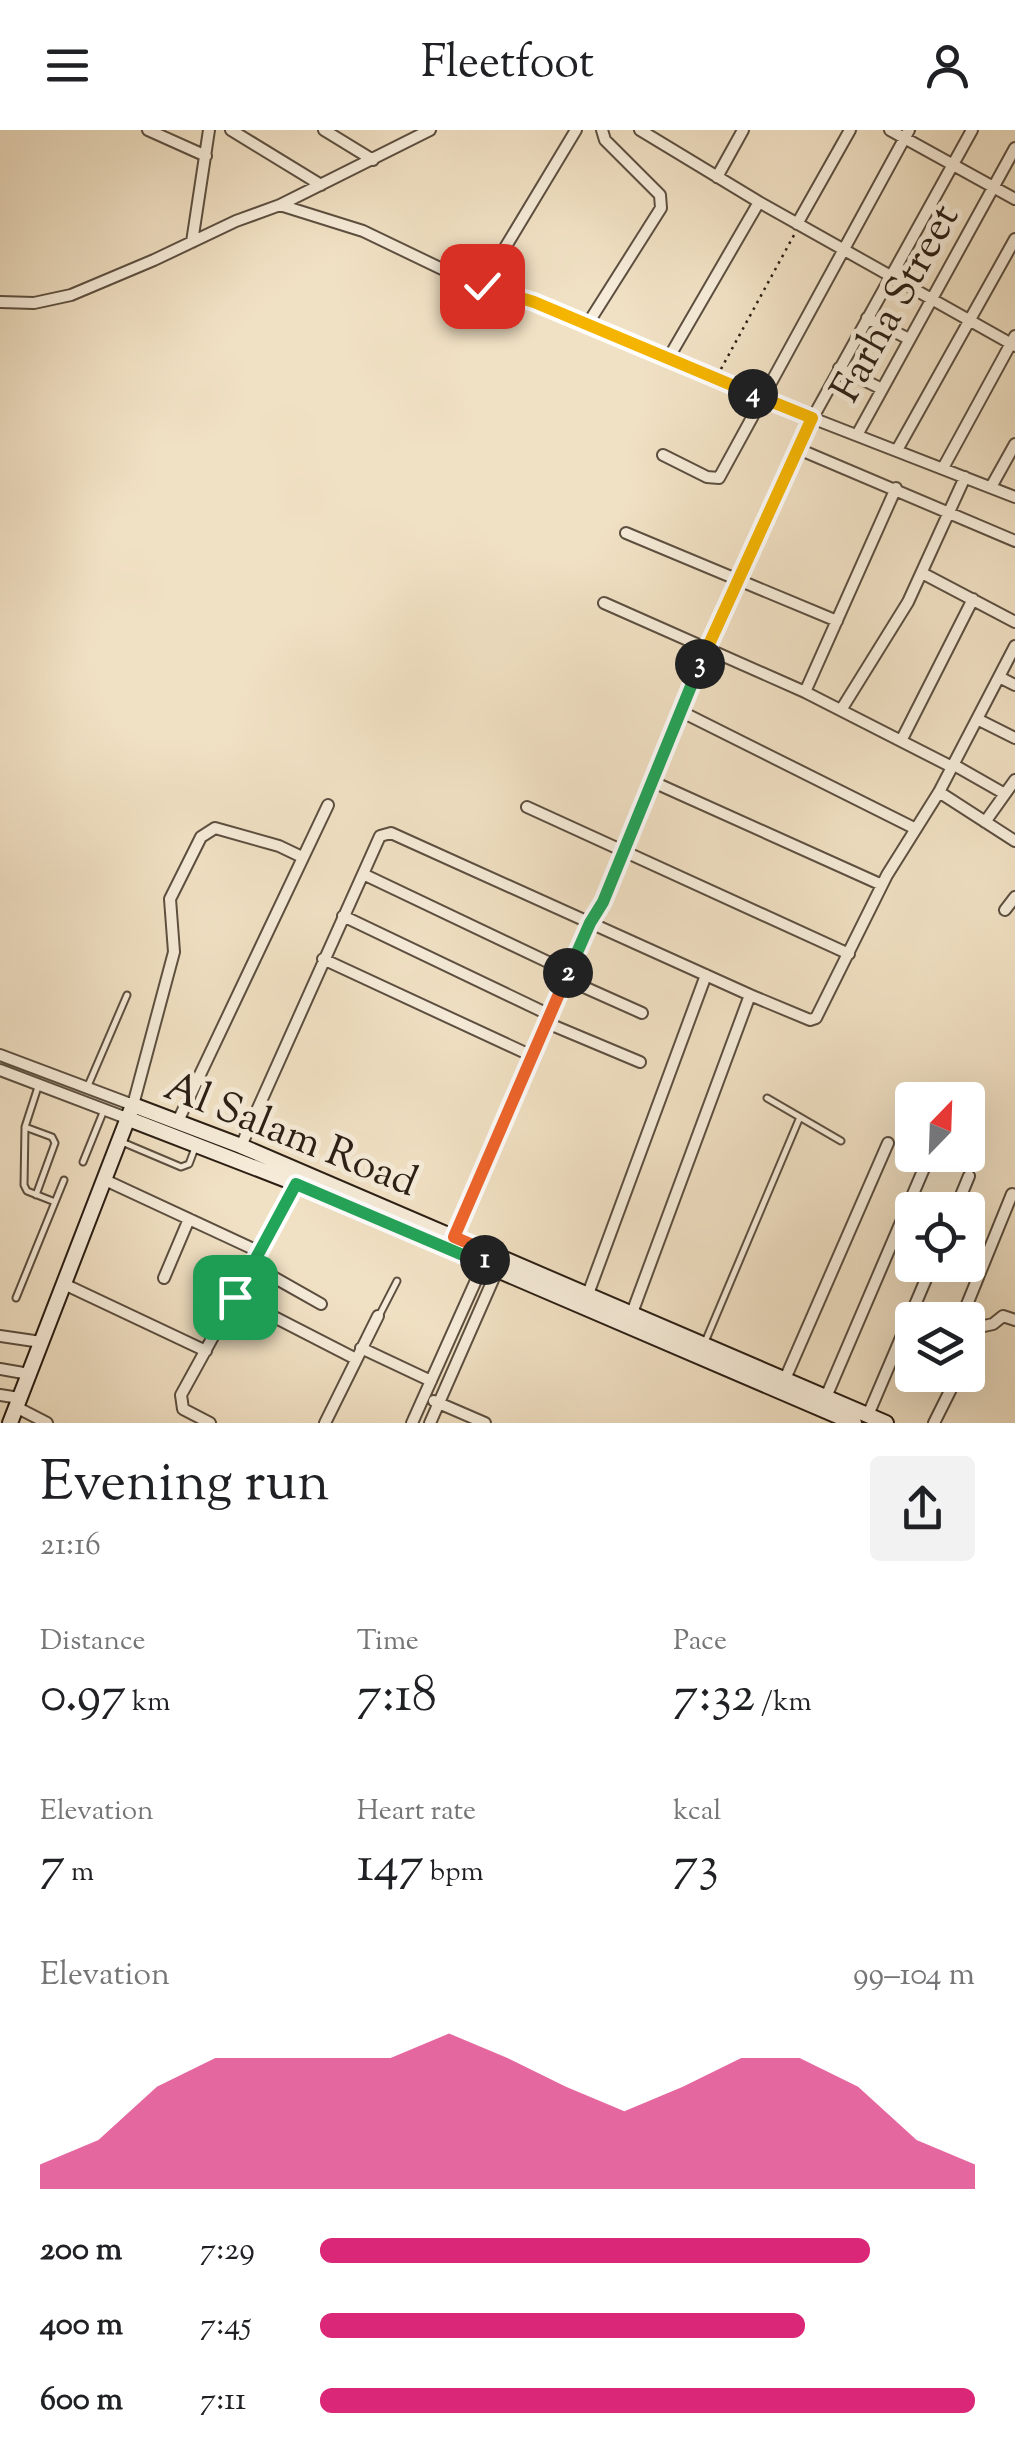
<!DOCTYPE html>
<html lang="en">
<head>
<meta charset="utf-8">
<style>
  body { margin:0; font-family:"Sorts Mill Goudy",serif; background:#f2f2f2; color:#202124; height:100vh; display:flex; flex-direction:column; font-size:38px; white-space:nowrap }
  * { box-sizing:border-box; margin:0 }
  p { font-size:32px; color:#757577 }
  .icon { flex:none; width:55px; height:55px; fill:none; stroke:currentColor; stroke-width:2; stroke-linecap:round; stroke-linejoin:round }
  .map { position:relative; height:1293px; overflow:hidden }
  .side { display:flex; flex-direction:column; background:#fff; flex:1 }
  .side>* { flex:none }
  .needle { width:65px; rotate:23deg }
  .buttons { position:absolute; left:895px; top:952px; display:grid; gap:20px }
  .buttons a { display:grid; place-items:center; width:90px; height:90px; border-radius:10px; background:#fff; box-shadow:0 10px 40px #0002; font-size:50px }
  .pin { position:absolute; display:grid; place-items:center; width:85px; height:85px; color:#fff; margin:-42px; border-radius:20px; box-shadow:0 5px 15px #0006 }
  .km { position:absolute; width:50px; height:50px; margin:-25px; border-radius:50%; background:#222; color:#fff; font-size:28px; line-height:50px; text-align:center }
  .round { display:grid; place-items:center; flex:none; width:105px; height:105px; border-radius:10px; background:#f2f2f2 }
  .headline { display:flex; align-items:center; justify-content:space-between; height:170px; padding:0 40px }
  h1 { font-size:55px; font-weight:600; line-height:75px }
  .stats { display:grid; grid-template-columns:repeat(3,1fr); gap:15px; height:170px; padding:10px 40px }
  .stats div { display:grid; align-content:center }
  .stats b { font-size:50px; font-weight:600 }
  .stats small { font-size:28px; font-weight:400 }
  .stats p { font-size:28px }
  .chart { height:280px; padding:20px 40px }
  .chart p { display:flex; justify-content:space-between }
  .chart svg { width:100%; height:180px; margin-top:10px; fill:#db2777; opacity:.7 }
  ul { padding:0 40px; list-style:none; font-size:32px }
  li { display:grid; grid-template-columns:160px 120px 1fr; align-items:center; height:75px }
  li i { height:25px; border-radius:12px; background:#db2777 }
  header { display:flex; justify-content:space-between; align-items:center; height:130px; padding:0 40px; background:#fff; font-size:45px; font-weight:600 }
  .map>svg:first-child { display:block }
</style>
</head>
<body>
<header><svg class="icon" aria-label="menu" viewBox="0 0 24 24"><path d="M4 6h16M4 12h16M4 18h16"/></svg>Fleetfoot<svg class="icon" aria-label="person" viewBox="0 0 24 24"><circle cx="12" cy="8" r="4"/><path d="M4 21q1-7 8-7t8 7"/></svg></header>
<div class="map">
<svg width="1015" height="1293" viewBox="0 0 1015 1293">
  <rect width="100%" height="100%" fill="#f1e1c4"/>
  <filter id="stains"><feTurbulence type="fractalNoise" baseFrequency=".002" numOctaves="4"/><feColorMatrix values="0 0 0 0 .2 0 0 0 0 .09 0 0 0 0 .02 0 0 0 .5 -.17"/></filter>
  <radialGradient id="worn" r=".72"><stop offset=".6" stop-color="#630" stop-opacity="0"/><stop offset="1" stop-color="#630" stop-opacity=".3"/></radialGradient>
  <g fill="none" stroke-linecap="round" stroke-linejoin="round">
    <g stroke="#5c4f40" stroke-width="9">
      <path id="service" d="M38 957 25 997 24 1055 27 1061 55 1072
        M87 958 127 865
        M767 968 841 1011
        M25 997 52 1007 55 1013 36 1065
        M122 1012 181 1037 189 1034 195 1018
        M83 1032 104 980
        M16 1168 64 1050
        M380 1184 397 1151
        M705 1212 800 987"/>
    </g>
    <g stroke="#5c4f40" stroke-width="14">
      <path id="minor" d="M148 0 206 26
        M231 0 321 55
        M324 0 373 30
        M640 0 759 72 1015 216
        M890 0 1015 69
        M717 47 743 0
        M280 75 363 101 467 151 533 172 812 288 1015 367
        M797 94 850 0
        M192 112 209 0
        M482 156 576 0
        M0 172 34 173 71 165 154 130 236 91 280 75 430 0
        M867 188 909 209
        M587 195 661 78 660 65 605 10 602 0
        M668 229 759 72
        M839 238 882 259
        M857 305 1015 18
        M796 318 1015 411
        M897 320 1015 109
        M663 325 707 347 719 348 909 0
        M943 338 1015 206
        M991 357 1015 314
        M626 403 837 491
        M922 443 1015 492
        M604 473 805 562 952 637
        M999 547 1015 555
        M805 562 896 358
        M841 580 908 472 965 347
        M680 581 916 699
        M977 589 1015 608
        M901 611 973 469
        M954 635 1005 664
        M651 651 882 755
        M939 662 1015 711
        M527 677 849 824
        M985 692 1015 650
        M363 744 569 842
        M1005 780 1015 767
        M343 786 550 885
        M323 829 532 926
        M566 849 642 883
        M547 893 640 932
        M0 925 133 975 174 822 170 769 201 707 215 698 279 716 302 727
        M0 940 129 989
        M178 991 328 675
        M241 1016 380 706 391 703 750 865 810 890 816 888 887 745 939 662 1015 516
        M105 1050 260 1122
        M955 1080 969 1046
        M453 1107 590 793 603 772 680 581 796 318 972 0
        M252 1135 321 1174
        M164 1148 189 1089
        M64 1154 206 1221
        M588 1164 706 845
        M235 1167 356 1229
        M632 1183 750 865
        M975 1198 993 1194 1003 1186 1015 1190
        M0 1206 41 1212
        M361 1218 431 1251
        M968 1226 976 1208 966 1177 1012 1064
        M0 1239 29 1244
        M785 1249 888 1013
        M0 1265 19 1268
        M826 1267 928 1029
        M434 1271 485 1293
        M16 1277 47 1293
        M868 1285 932 1135
        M210 1293 183 1279 181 1265 297 1054
        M325 1293 378 1186
        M412 1293 486 1128
        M430 1293 500 1134
        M934 1293 958 1245"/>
    </g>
    <g stroke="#2a1e14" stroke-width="18">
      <path id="secondary" d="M129 989 297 1054 854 1293
        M10 1293 133 975 241 1016 886 1293"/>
    </g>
    <path stroke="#2a1e14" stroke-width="2.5" stroke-dasharray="2.5 5" stroke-linecap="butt" d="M721 239 794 105"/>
    <use href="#service" stroke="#f6ecd9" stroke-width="5"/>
    <use href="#minor" stroke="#f6ecd9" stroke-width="10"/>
    <use href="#secondary" stroke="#f6ecd9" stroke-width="14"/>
  </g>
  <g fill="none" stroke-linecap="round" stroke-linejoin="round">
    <g stroke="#fff" stroke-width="20">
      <path id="split-1" d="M235 1167 296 1054 484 1134 485 1130"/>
    </g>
    <g stroke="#fff" stroke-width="20">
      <path id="split-2" d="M485 1130 489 1122 454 1107 568 843"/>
    </g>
    <g stroke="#fff" stroke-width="20">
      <path id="split-3" d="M568 843 590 793 603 772 700 534"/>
    </g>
    <g stroke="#fff" stroke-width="20">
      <path id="split-4" d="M700 534 812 288 753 264"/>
    </g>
    <g stroke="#fff" stroke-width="20">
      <path id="split-5" d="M482 156 534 172 753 264"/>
    </g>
    <use href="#split-1" stroke="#22a559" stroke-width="12"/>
    <use href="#split-2" stroke="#f0652b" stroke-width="12"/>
    <use href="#split-3" stroke="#22a559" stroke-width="12"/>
    <use href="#split-4" stroke="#f5b400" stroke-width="12"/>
    <use href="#split-5" stroke="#f5b400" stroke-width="12"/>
  </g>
  <g text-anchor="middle" stroke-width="10" stroke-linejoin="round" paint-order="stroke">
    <g font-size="42" fill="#2a1e14" stroke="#f6ecd9">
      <text transform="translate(893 172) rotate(-61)" y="15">Farha Street</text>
      <text transform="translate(292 1002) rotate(22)" y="15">Al Salam Road</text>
    </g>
  </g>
  <rect width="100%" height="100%" filter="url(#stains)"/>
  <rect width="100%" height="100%" fill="url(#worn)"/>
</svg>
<div class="buttons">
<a><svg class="needle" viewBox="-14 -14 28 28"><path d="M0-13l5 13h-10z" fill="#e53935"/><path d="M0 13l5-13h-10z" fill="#757577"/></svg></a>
<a><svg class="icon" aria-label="locate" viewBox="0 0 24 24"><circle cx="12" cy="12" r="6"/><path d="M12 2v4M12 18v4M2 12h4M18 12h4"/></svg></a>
<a><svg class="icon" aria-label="layers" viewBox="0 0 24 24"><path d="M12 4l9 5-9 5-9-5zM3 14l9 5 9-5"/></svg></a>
</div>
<div class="pin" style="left:235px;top:1167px;background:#1e9e55"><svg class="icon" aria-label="arrive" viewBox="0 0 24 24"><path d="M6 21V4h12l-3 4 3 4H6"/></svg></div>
<div class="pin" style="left:482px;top:156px;background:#d93025"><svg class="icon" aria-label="check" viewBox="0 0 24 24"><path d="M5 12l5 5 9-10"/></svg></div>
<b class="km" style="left:485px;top:1130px">1</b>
<b class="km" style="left:568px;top:843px">2</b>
<b class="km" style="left:700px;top:534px">3</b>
<b class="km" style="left:753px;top:264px">4</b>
</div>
<section class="side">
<div class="headline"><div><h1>Evening run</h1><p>21:16</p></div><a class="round"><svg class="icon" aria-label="share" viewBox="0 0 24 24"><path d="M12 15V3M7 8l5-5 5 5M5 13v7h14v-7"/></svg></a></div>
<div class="stats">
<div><p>Distance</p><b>0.97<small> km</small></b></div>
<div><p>Time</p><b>7:18</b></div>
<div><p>Pace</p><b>7:32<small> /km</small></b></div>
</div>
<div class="stats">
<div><p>Elevation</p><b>7<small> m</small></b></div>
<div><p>Heart rate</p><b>147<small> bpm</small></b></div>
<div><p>kcal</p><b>73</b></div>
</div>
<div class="chart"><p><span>Elevation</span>99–104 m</p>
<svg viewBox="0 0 160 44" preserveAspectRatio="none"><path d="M0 44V38L10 32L20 19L30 12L40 12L50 12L60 12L70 6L80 12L90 19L100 25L110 19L120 12L130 12L140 19L150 32L160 38V44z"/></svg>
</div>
<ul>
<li><b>200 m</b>7:29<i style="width:84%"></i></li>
<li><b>400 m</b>7:45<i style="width:74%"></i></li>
<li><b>600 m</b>7:11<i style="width:100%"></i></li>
</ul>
</section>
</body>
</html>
